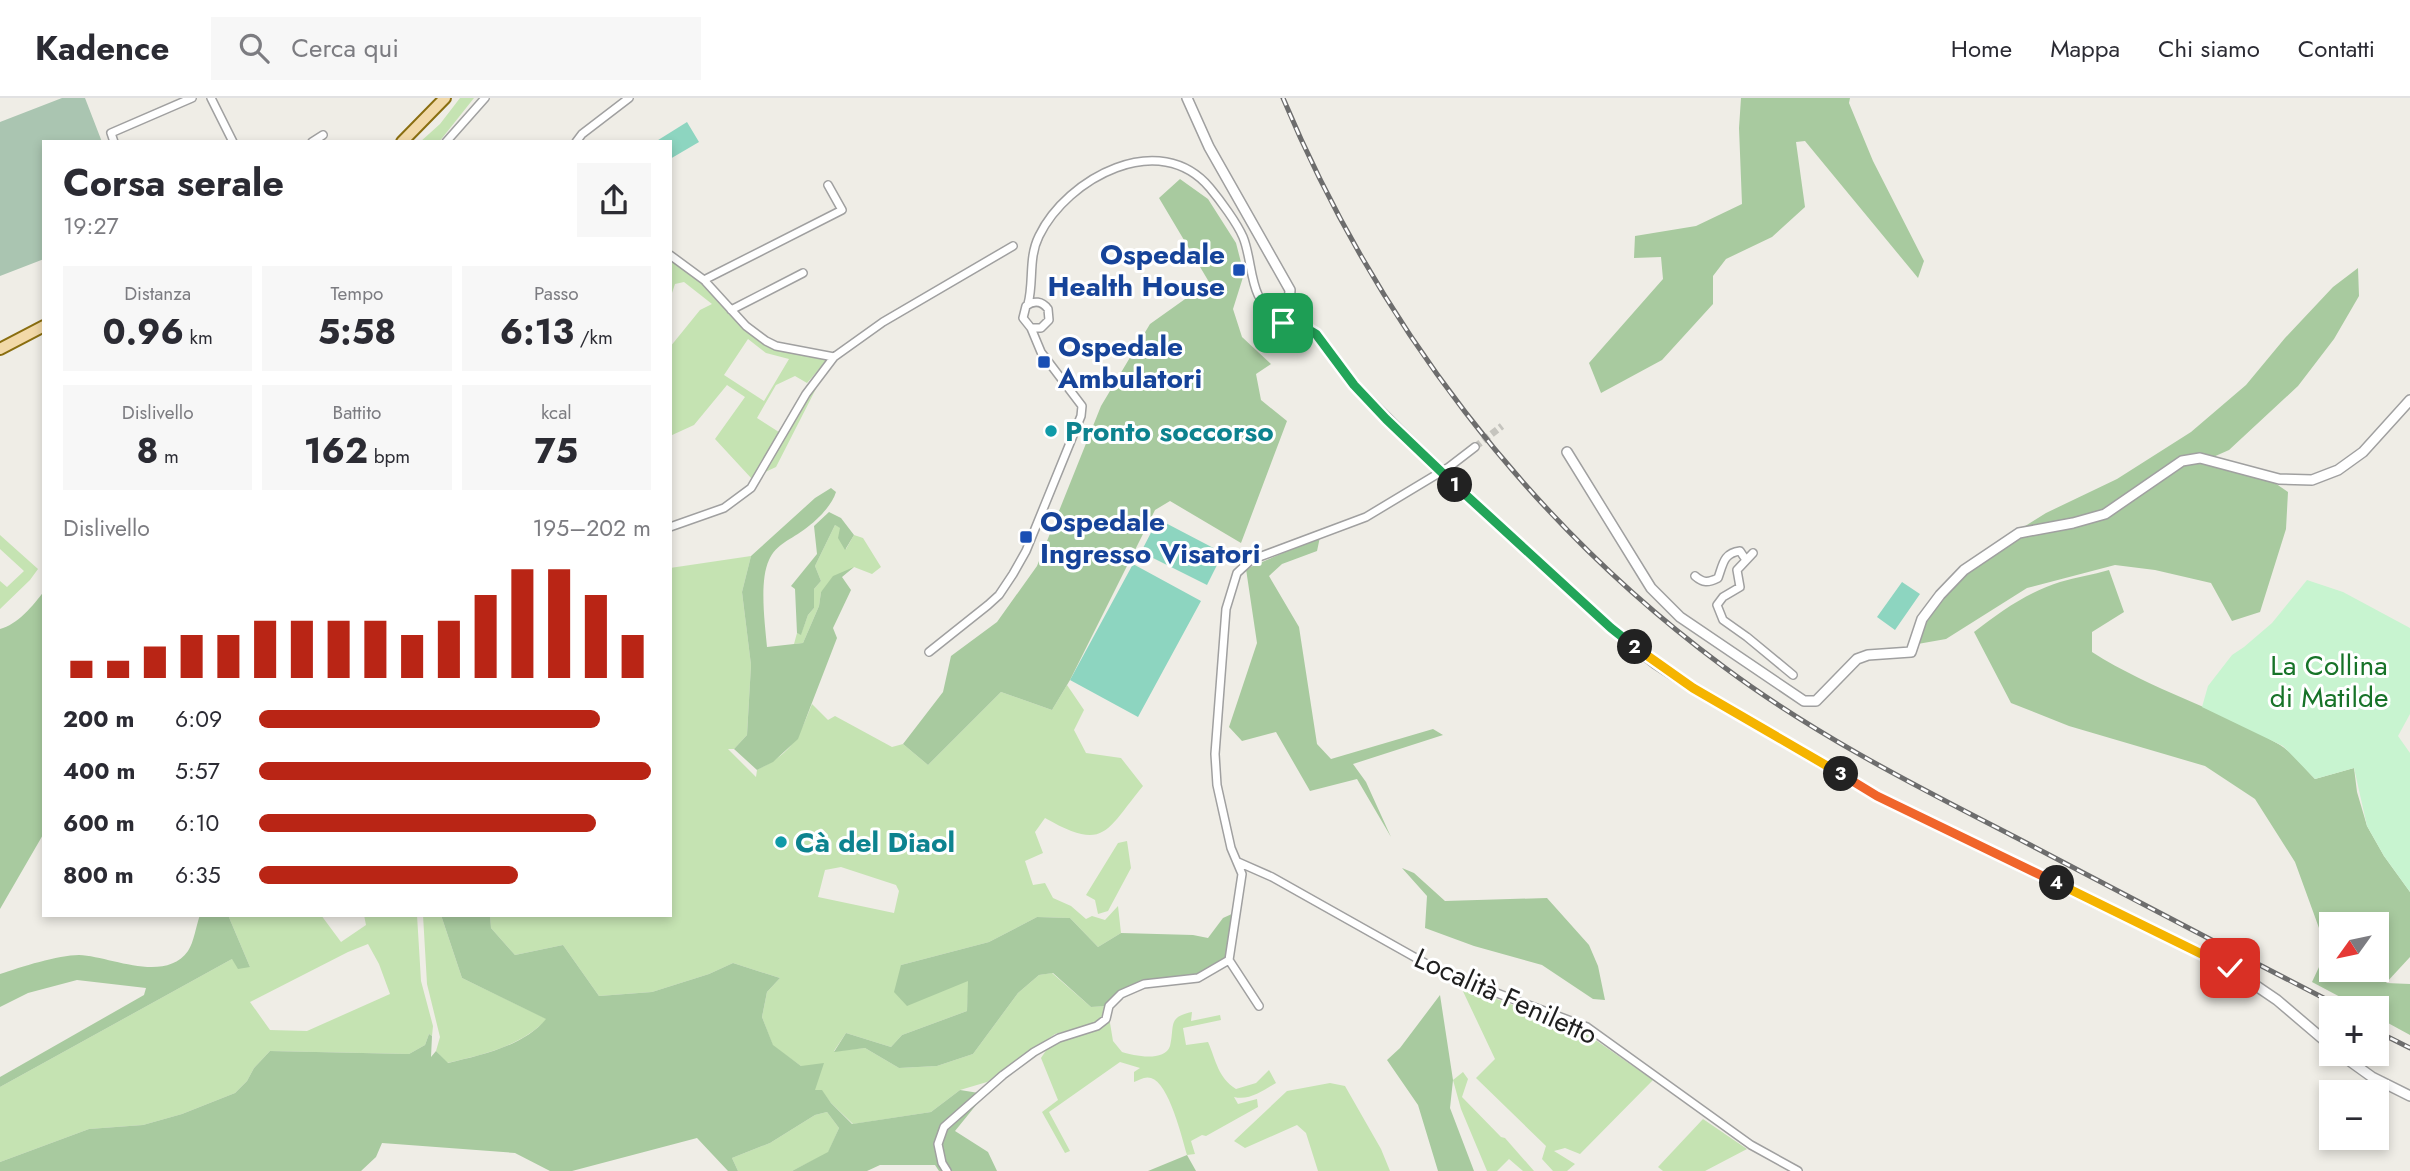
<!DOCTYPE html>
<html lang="it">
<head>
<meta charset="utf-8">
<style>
  body { margin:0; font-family:Jost,sans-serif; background:#f7f7f7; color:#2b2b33; height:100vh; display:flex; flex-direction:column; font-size:26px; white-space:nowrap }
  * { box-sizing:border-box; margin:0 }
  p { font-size:23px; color:#7c7c81 }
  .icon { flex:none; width:38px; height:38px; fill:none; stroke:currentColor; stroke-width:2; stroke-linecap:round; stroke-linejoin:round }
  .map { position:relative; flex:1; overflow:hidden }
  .details { position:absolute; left:42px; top:42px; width:630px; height:777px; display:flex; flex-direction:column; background:#fff; border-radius:0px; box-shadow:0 4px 10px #0003 }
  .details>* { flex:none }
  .needle { width:46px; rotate:237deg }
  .buttons { position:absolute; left:2319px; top:814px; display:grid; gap:14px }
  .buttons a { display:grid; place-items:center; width:70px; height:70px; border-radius:0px; background:#fff; box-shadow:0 4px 10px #0003; font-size:35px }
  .pin { position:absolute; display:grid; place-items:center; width:60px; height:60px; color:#fff; margin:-30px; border-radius:14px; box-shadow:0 4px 10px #0006 }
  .km { position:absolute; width:35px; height:35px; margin:-18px; border-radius:50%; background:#222; color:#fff; font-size:19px; line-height:35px; text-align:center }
  .round { display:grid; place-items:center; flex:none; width:74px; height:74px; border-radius:0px; background:#f7f7f7 }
  .head { display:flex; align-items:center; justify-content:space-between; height:119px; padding:0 21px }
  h1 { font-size:38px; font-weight:700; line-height:52px }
  .metrics { display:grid; grid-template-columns:repeat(3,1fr); gap:10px; height:119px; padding:7px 21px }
  .metrics div { display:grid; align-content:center; border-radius:0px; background:#f7f7f7; text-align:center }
  .metrics b { font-size:35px; font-weight:700 }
  .metrics small { font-size:19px; font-weight:400 }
  .metrics p { font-size:19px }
  .chart { height:196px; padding:14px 21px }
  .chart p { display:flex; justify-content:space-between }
  .chart svg { width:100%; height:126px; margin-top:7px; stroke:#b92515; stroke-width:6 }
  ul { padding:0 21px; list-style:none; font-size:23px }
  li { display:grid; grid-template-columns:112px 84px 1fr; align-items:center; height:52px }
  li i { height:18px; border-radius:9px; background:#b92515 }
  header { display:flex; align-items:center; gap:42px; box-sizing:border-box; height:98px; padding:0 35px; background:#fff; border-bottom:2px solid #e1e1e2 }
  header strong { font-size:33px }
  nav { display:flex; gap:38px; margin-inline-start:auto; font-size:24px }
  .search { width:490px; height:63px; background:#f7f7f7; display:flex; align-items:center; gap:18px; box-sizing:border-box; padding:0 24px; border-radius:0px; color:#7c7c81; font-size:26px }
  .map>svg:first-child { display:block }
</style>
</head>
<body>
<header>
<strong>Kadence</strong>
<div class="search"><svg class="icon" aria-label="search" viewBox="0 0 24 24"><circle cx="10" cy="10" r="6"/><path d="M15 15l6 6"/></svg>Cerca qui</div>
<nav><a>Home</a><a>Mappa</a><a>Chi siamo</a><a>Contatti</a></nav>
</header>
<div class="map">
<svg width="2410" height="1073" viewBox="0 0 2410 1073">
  <rect width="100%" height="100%" fill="#efede6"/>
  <path fill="#c5e3b2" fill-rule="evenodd" d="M460 0H474L439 44H420L440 26Z
    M670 160 693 176 742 226 772 250 828 261 807 285 795 278 776 287 757 320 782 336 752 381 715 341 745 299 727 287 694 327 670 338V249L700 212 712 206 684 184 675 186 670 201ZM748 241 766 255 789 261 764 303 724 277Z
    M824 275 776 369 763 375 806 299Z
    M835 427 841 430 846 451 854 437 863 440 881 469 872 476 854 469 821 494 819 508 803 545 794 546 797 535 801 536 808 517 814 510V491L821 483 815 468Z
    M0 437 38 471 30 482 0 511V483L7 489 24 473 0 451Z
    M751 458 742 494 751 567 747 637 734 651H728L756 679 757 672C793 654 798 641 812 606L828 622 835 618 892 649 903 646 928 667 1001 594 1052 612 1067 587 1084 612 1074 632 1086 655 1121 660 1143 688C1105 734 1105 754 1045 720L1035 734 1043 755 1025 763 1033 787 1045 785 1053 800 1071 808 1086 821 1092 818 1105 822 1118 808 1121 835 1098 849 1070 820 1037 819 989 844 901 867 969 883 967 913 902 937 891 949 846 935 834 953 865 950 899 970 937 968 973 956 1018 895 1039 877 1052 875 1091 909 1107 908 1099 924 1055 936 987 984 960 992 931 1014 853 1026 831 1005 822 993 815 992 801 968 773 948 762 919 767 894 780 880 733 865 709 876 652 894 599 898 563 847 515 857 491 830 490 817H670V470ZM841 769 896 787 899 793 894 815 818 799 825 772Z
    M1127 743 1131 770 1108 813 1098 816 1095 802 1086 797 1118 745Z
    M228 817H321L341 844 366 827 364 817H417L421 883 433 928 432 938 429 936 425 947 409 956 270 953 254 970 247 983 235 995 182 1016 143 1027 89 1031 0 1064V989L232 861 250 869ZM368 846 379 866 390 896 307 933 270 932 250 904 348 854Z
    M423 817H441L462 880 547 921C521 948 483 957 447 965L436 953 440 939 427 886Z
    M1460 887 1584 934 1653 982 1580 1056 1565 1050 1554 1053 1575 1066 1567 1073H1553L1542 1061 1546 1048 1476 980 1495 961Z
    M1192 914 1191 923 1220 917 1221 922 1183 930 1186 947 1208 944C1216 962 1218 980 1236 991L1256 985 1269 972 1276 985C1263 992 1250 1003 1234 999L1238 1006 1257 1001 1258 1009 1206 1038 1202 1037 1191 1043 1195 1056 1187 1057C1182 1040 1169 985 1151 980 1145 978 1139 982 1134 984V974L1140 970 1120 964 1049 1014 1070 1053 1065 1055 1042 1014 1058 1002 1041 960 1049 948 1109 919 1113 943 1122 954C1134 958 1165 964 1170 948 1175 928 1167 919 1192 914Z
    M1463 974 1468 981 1462 999 1501 1039 1505 1040 1534 1073H1523L1509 1061 1497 1073H1487L1461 1011 1453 982Z
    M1330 985 1345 988 1381 1051 1390 1073H1318L1306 1035 1297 1027 1245 1050 1234 1043 1287 993Z
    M827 1014 839 1030 828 1055 792 1073H738L732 1060 770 1045 815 1017Z
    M1703 1021 1747 1051 1705 1073H1663L1658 1069Z"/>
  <path fill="#a8ca9f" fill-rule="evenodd" d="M1741 0H1850L1849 5 1873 63 1924 163 1918 180 1805 43 1796 44 1805 109 1772 139 1726 161 1713 178V206L1662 262 1601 295 1589 265 1663 181 1661 159 1634 160 1635 138 1696 128 1742 106 1739 30Z
    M1180 81 1208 101 1236 145 1244 176 1233 211 1242 239 1271 266 1256 276 1261 302 1287 323 1241 445 1170 403 1155 412 1070 582 1052 612 1001 594 928 667 903 646 943 594 951 558 997 524 1037 468 1101 308 1150 226 1209 184 1159 100Z
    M2358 170 2359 198 2334 241 2298 288 2229 352 2211 360 2253 370 2288 394 2286 431 2260 514 2232 523 2211 485 2155 472 2115 467 2027 490 1946 541 1912 547 1921 516 1974 460 2046 415 2117 381 2191 334 2246 287 2285 240 2333 189Z
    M831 390 836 394C832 408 816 423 805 431 792 441 776 446 769 462 759 483 765 526 767 549L803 545 819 508 821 494 833 478 854 469 842 479 851 492 833 530 837 540 798 641 773 664 757 672 734 651 747 637 751 567 742 494 751 458 815 400Z
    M829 414 841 420 854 437 845 452 838 440 840 430 835 427 815 468 821 483 814 491V510L808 517 801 537 797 535 795 491 791 488 817 456 814 428Z
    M1320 439 1317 453 1282 466 1269 478 1299 529 1317 646 1331 661 1433 631 1443 637 1353 666 1366 684 1391 739 1357 681 1310 693 1276 634 1242 643 1229 629 1257 545 1246 471Z
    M2109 472 2124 514 2092 534V554C2151 592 2220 611 2280 647 2293 655 2304 670 2315 681L2354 670 2357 694 2367 728 2384 758 2410 794V859L2386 885 2410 886V937L2377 919 2376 910H2361L2312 884 2327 852 2295 764 2255 701 2205 668 2069 628 2011 605 1974 534C2001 513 2028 494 2060 484 2076 479 2093 477 2109 472ZM2331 826H2376V872H2331Z
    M44 493V735L0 811V531C17 527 34 507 44 493Z
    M1402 770 1414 775 1445 803 1547 800 1589 847 1598 868 1605 902 1593 901 1542 867 1474 848 1425 830 1427 798Z
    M1234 815 1227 861 1198 876 1145 884 1107 908 1091 909 1053 875 1039 877 1018 895 973 956 937 968 899 970 865 950 834 954 846 935 891 949 902 937 967 913 968 883 907 908 894 894 901 867 989 844 1037 819 1070 820 1098 849 1121 835 1193 837 1208 840 1223 820Z
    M200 817H228L250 869 238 871 232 861 0 989V979L144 897 146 890 77 882 28 895 0 909V876C21 869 58 857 79 857 110 858 164 886 188 853 194 844 196 828 200 817Z
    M441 817H490L491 830 515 857 563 847 599 898 652 894 709 876 733 865 780 880 767 894 762 919 773 947 801 968 824 965 815 992H822L831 1005 852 1026 931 1014 960 992 985 996 955 1033 988 1054 997 1073H939L935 1067H880L867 1073H792L828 1054 839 1030 827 1014 815 1017 770 1045 732 1060 738 1073H728L697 1040 572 1073H550L515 1055 382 1045 376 1059 361 1073H0V1064L89 1031 143 1027 182 1016 235 995 247 983 254 970 270 953 409 956 425 947 429 936 432 938 431 959 436 953 448 965C481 957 524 948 546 921L462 880Z
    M1440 897 1453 982 1450 1010 1474 1073H1438L1418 1007 1387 962 1400 950Z
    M1187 1057 1196 1073H1148Z"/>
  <path fill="#aac5b1" d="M62 0H85L102 44H44V161L0 178V24Z"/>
  <path fill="#c8f4d0" d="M2307 482 2343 494 2410 530V616L2398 638 2410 655V794L2384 758 2367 728 2354 670 2315 681 2283 648 2202 609 2208 588 2232 557 2244 549 2272 525Z"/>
  <path fill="#8dd5c0" d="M687 24 699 44 670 61V44H655Z
    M1158 421 1223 455 1207 487 1141 454Z
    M1133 466 1201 503 1138 619 1070 582Z
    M1902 484 1920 496 1895 532 1877 519Z"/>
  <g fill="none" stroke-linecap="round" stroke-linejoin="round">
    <path stroke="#c5c4be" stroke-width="7" stroke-dasharray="7 3.5" stroke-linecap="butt" d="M1475 349 1502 328"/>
    <g stroke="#a0a0a0" stroke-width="10">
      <path id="minor" d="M211 0 233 44
        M114 44 111 35 192 0
        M312 44 323 37
        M446 44 485 0
        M576 44 582 36 629 0
        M670 157 704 182 746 228 766 243 776 248 834 259 883 224 1013 148
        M704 182 842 112 828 87
        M1028 206C1034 184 1028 160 1039 138 1067 80 1160 30 1210 90 1220 102 1237 125 1243 139 1254 165 1248 208 1280 215
        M731 212 803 175
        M670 429 724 410 751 390 806 296 834 259
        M1753 455 1737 472 1740 489 1723 499 1717 507 1723 522 1747 539 1793 577
        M1695 478C1703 485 1708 485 1718 480 1723 467 1723 455 1740 453L1746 462
        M929 554 988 507 999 497 1013 476 1026 453 1081 318 1082 308 1041 254 1031 230 1023 220 1026 208C1034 202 1042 203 1048 211L1049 222 1041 230H1031
        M1238 764 1272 779 1441 874 1587 929 1751 1047 1798 1073
        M1229 862 1259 908
        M947 1073 942 1065 938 1046 944 1029 1003 977 1034 954 1059 940 1097 928 1106 921 1109 908 1121 896 1144 886 1198 880 1229 862 1242 776 1231 750 1217 687 1215 656 1226 511 1237 475 1251 462 1366 419 1449 369 1475 349"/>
    </g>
    <g stroke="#a0a0a0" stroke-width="12">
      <path id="tertiary" d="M1187 0 1209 49 1290 192 1289 208
        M1280 217a9 9 0 1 1 18 0a9 9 0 1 1-18 0Z
        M1296 224 1316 236 1354 287 1440 373 1611 530 1656 566 1693 590 1877 698 2230 870 2277 902 2331 948
        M1567 354 1651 490 1680 519 1804 603H1816L1857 561 1868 557 1911 554 1922 521 1940 497 1964 472 2019 435 2073 425 2105 416 2182 363 2200 360 2279 381 2312 382 2338 372 2363 354 2410 302
        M2340 956 2372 979 2410 998"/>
    </g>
    <g stroke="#8a6e10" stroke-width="14">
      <path id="primary" d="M402 44 445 0
        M0 251 44 228"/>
    </g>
    <use href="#minor" stroke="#fff" stroke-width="7"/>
    <use href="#tertiary" stroke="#fff" stroke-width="9"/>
    <use href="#primary" stroke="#f2d9a8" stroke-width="10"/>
    <g stroke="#6d6d6d" stroke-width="5">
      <path id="rail" d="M1283 0C1377 224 1528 424 1724 569 1815 637 1916 688 2017 740 2125 797 2234 854 2343 910
        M2376 933 2410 950"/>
    </g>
    <use href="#rail" stroke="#fff" stroke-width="2.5" stroke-dasharray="8" stroke-linecap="butt"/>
  </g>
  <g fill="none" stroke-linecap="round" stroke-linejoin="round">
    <g stroke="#fff" stroke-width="14">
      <path id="split-1" d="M1283 225 1290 227 1296 224 1316 236 1354 287 1386 321 1455 387"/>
    </g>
    <g stroke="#fff" stroke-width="14">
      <path id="split-2" d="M1455 387 1611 530 1635 549"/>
    </g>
    <g stroke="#fff" stroke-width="14">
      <path id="split-3" d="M1635 549 1693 590 1841 676"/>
    </g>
    <g stroke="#fff" stroke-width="14">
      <path id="split-4" d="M1841 676 1877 698 2057 785"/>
    </g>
    <g stroke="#fff" stroke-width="14">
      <path id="split-5" d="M2057 785 2230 870"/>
    </g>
    <use href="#split-1" stroke="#22a559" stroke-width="9"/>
    <use href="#split-2" stroke="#22a559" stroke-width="9"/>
    <use href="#split-3" stroke="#f5b400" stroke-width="9"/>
    <use href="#split-4" stroke="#f0652b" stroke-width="9"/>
    <use href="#split-5" stroke="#f5b400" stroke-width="9"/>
  </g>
  <g fill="#1a4fb4" stroke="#fff" stroke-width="2.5">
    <rect x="1232" y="165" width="14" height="14" rx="3.5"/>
    <rect x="1037" y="257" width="14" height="14" rx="3.5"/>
    <rect x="1019" y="432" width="14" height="14" rx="3.5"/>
  </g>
  <g fill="#0f9aa8" stroke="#fff" stroke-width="2.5">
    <circle cx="1051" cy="333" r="7"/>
    <circle cx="781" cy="744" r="7"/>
  </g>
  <g text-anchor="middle" stroke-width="6" stroke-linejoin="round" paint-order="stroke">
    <g font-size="28" font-weight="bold" fill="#164399" stroke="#fff" text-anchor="start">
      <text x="1225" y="166" text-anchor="end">Ospedale<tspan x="1225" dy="32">Health House</tspan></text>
      <text x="1058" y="258">Ospedale<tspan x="1058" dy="32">Ambulatori</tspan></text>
      <text x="1040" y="433">Ospedale<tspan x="1040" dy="32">Ingresso Visatori</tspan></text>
    </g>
    <g font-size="28" font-weight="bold" fill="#0d838f" stroke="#fff" text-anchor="start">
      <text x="1065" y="343">Pronto soccorso</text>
      <text x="795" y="754">Cà del Diaol</text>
    </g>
    <g font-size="28" fill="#177328" stroke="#fff">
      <text x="2329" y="577">La Collina<tspan x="2329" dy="32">di Matilde</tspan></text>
    </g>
    <g font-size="28" fill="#1f1f1f" stroke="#fff">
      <text transform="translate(1506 898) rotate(24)" y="10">Località Feniletto</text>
    </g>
  </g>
</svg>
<div class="buttons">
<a><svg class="needle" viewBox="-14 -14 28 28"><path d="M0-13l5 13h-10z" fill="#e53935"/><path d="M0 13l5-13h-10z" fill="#7c7c81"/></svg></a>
<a>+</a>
<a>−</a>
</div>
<div class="pin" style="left:1283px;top:225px;background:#1e9e55"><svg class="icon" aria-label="arrive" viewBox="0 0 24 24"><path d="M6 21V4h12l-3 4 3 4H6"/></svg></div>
<div class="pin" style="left:2230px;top:870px;background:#d93025"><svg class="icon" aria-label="check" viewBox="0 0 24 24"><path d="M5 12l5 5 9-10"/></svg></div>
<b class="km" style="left:1455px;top:387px">1</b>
<b class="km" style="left:1635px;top:549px">2</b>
<b class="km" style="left:1841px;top:676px">3</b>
<b class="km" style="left:2057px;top:785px">4</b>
<section class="details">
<div class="head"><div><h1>Corsa serale</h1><p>19:27</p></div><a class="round"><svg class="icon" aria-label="share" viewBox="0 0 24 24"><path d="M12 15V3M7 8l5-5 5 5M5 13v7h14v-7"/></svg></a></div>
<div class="metrics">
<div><p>Distanza</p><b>0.96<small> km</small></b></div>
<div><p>Tempo</p><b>5:58</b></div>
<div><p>Passo</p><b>6:13<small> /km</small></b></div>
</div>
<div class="metrics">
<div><p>Dislivello</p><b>8<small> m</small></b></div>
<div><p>Battito</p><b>162<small> bpm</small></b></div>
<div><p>kcal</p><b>75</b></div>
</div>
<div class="chart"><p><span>Dislivello</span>195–202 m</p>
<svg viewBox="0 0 160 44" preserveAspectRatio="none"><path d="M5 44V38M15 44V38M25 44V33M35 44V29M45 44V29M55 44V24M65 44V24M75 44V24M85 44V24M95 44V29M105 44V24M115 44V15M125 44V6M135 44V6M145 44V15M155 44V29"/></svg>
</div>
<ul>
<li><b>200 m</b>6:09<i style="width:87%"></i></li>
<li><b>400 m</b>5:57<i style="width:100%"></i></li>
<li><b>600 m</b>6:10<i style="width:86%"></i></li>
<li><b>800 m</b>6:35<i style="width:66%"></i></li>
</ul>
</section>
</div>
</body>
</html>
